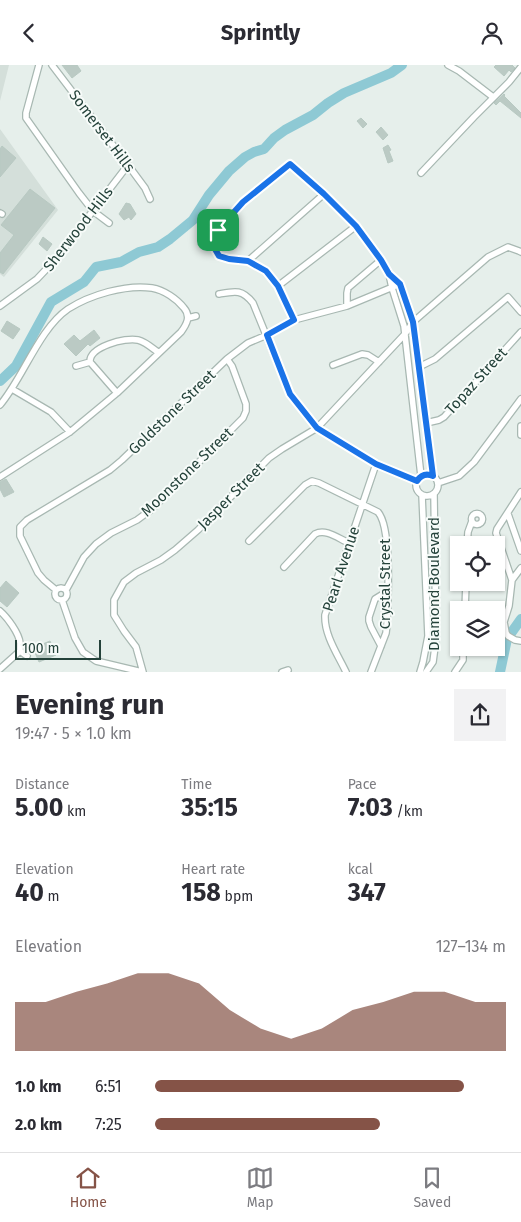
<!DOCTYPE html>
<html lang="en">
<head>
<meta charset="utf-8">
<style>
  body { margin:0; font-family:"Fira Sans",sans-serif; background:#f2f2f3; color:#2b2b33; height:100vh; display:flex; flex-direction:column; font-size:19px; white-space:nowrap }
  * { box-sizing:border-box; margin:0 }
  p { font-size:16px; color:#7c7c81 }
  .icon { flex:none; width:28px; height:28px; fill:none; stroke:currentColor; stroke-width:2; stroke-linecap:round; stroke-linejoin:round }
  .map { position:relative; height:607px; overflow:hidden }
  .side { display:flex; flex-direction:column; background:#fff; flex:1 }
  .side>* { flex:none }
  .fabs { position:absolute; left:450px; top:471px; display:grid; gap:10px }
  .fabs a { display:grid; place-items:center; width:55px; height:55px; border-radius:0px; background:#fff; box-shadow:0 1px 4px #0004; font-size:25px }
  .scale { position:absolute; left:15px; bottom:12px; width:86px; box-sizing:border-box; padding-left:5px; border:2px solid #24423a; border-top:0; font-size:14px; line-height:18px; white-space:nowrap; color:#24423a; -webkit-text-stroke:4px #f7fbf9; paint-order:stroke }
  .pin { position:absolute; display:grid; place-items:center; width:42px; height:42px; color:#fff; margin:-21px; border-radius:10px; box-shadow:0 2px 8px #0006 }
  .round { display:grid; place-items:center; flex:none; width:52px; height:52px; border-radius:0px; background:#f2f2f3 }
  .summary { display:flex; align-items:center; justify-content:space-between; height:85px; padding:0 15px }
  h1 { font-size:28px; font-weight:700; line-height:38px }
  .stats { display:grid; grid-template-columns:repeat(3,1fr); gap:8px; height:85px; padding:5px 15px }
  .stats div { display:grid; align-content:center }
  .stats b { font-size:25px; font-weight:700 }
  .stats small { font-size:14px; font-weight:400 }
  .stats p { font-size:14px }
  .chart { height:140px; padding:10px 15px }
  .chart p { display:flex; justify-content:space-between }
  .chart svg { width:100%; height:90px; margin-top:5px; fill:#855347; opacity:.7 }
  ul { padding:0 15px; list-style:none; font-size:16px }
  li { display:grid; grid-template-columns:80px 60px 1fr; align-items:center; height:38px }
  li i { height:12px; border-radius:6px; background:#855347 }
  header { display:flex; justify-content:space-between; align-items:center; height:65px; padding:0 15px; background:#fff; font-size:22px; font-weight:700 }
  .menu { display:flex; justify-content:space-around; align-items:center; height:70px; border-top:1px solid #e1e1e2; background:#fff; font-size:14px; color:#7c7c81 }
  .menu a { display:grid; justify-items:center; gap:2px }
  .menu .active { color:#855347 }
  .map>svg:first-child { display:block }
</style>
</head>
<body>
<header><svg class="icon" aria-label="back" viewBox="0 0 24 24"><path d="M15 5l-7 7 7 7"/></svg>Sprintly<svg class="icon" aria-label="person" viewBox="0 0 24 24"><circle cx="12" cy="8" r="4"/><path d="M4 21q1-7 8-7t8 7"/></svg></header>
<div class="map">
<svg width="521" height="607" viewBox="0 0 521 607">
  <rect width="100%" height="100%" fill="#e6efeb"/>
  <path fill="#d4dfda" d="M0 0H9L0 36Z
    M0 64 58 145 4 212 0 209Z"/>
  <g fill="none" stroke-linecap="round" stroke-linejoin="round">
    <path stroke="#8ec9d4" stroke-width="10" d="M0 316 16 301 51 237 84 217 96 202 121 197 139 187 158 182 170 174 193 155 209 130 229 106 245 92 254 87 264 84 274 73 285 65 313 50 328 38 344 28 391 8 402 0
      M500 607 507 574 521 554"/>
  </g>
  <path fill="#bbcac4" stroke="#b8c9c2" d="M62 0H77L81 6 72 13Z
    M496 0H512L515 3 511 7 509 5 504 11 494 2Z
    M504 29 505 30 504 31 521 48V53L500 36 496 40 494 38Z
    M361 53 367 59 363 63 357 56Z
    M381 62 388 70 383 75 376 67Z
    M388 80 391 85 389 86 393 96 388 98 383 83Z
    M2 81 16 93 0 112V84Z
    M30 124 55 143 3 209 0 207V188L14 170 1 160Z
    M126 138 130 139 136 149 131 155 129 152 124 155 119 149Z
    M43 172 52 179 47 186 39 179Z
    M7 256 20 264 13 274 1 266Z
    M94 265 100 273 90 281 88 279 76 291 64 279 74 270 80 276Z
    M6 414 14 427 4 432 0 424V417Z
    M6 516 19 528 7 542 0 536V523Z
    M50 576 56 590 39 597 33 583Z"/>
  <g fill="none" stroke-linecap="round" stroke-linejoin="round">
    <g stroke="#a8b8b2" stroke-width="8">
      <path id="minor" d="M39 0 26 48V53L79 128 93 146 109 158
        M52 0 128 100 145 123 150 134
        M448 0 459 6 493 32
        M421 108 474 52 509 17 521 2
        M0 148 2 149
        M248 196 324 129
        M389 209 392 223 404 261 421 411
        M278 221 356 161
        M219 229C235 226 242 224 253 238L290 329 317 363 376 399 417 416
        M0 241 37 214 56 194 128 100
        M347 241V228L348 223 381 195
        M188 253 196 251
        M294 255 278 221 266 206 248 196 229 194 219 191 215 184 218 165 243 137 290 99 324 129 356 161 381 195 389 209 400 219 413 257 433 411
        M333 300 362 289 368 290 379 297
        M76 301 90 297
        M419 302 435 294 508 232 521 247
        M12 324 51 347 70 367
        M117 328 90 297C89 282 125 272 138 275 146 277 152 283 159 288
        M0 340C23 313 39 264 68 244 90 230 126 219 152 223 164 225 177 234 184 243 191 251 187 259 181 267L117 328 70 367 0 412
        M426 358 439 355 444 352 521 267
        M521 361V370
        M416 420a11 11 0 1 1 22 0a11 11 0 1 1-22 0Z
        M438 418 459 411 474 397 521 334
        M521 427 497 464 496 468 512 515 509 541 504 557 506 568 508 571 515 575 521 576
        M471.5 454a5.5 5.5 0 1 1 11 0a5.5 5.5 0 1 1-11 0Z
        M508 449 521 486
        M249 476 305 420 312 416 319 418 378 447C392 463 388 536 387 559L386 568 371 607
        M467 480 468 467 472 456
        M284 502 315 469C326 463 339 474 349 478
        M512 515 521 503
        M55 529a6 6 0 1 1 12 0a6 6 0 1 1-12 0Z
        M56 525 44 515 38 508 20 471V462L27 455 110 405 122 395 227 294 248 278 267 270 294 255 347 241 400 219
        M66 525 84 492 96 479 111 468 137 455 152 444 243 353 246 346V339L232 301 227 294
        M62 535 75 573 83 587 96 596 142 607
        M465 545 466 518
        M0 546C7 552 19 568 20 578 20 580 20 583 20 586L0 604
        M381 581 371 562 369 556V552L375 534 388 526
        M20 586 27 591
        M143 607 136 582 124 566 114 550V535L124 517 136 508 161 495 175 485 198 465 269 393 282 384 317 363 405 269 413 257 488 192 508 182 519 186 521 187
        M282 607 288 605
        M346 607C338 590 324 570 325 550L376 399
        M420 607 423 597 428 571 422 430
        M426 607 433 597 436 574 434 429
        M455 607 463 595V582"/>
    </g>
    <use href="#minor" stroke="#fff" stroke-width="5.5"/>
  </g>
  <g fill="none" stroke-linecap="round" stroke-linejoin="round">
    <g stroke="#fff" stroke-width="10">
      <path id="route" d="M290 99 324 129 356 161 381 195 389 209 400 219 413 257 433 411C426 408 421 410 417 416L376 399 317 363 290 329 267 270 294 255 278 221 266 206 248 196 229 194 219 191 215 184 218 165 243 137Z"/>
    </g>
    <use href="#route" stroke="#1a73e8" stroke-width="6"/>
  </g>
  <g text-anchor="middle" stroke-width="4" stroke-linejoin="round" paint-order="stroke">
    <g font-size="15" fill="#24423a" stroke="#f7fbf9">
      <text transform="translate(102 66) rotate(53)" y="5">Somerset Hills</text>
      <text transform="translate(78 164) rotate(-52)" y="5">Sherwood Hills</text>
      <text transform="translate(476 316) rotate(-48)" y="5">Topaz Street</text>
      <text transform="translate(172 347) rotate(-44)" y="5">Goldstone Street</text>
      <text transform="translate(187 407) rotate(-44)" y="5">Moonstone Street</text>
      <text transform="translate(231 431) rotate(-45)" y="5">Jasper Street</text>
      <text transform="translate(341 504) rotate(-72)" y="5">Pearl Avenue</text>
      <text transform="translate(385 519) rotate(-90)" y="5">Crystal Street</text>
      <text transform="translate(434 519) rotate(-90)" y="5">Diamond Boulevard</text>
    </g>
  </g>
</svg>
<div class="fabs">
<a><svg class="icon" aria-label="locate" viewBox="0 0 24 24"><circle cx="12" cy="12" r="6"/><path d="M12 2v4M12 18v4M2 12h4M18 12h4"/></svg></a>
<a><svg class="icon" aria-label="layers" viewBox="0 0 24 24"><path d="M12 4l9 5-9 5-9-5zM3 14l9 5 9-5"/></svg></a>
</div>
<div class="scale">100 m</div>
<div class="pin" style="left:218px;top:165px;background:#1e9e55"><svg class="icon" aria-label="arrive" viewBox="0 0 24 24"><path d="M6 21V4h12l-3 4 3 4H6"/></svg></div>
</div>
<section class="side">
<div class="summary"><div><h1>Evening run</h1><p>19:47 · 5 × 1.0 km</p></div><a class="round"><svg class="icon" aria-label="share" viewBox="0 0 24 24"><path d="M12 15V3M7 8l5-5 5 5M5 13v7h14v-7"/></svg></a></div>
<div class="stats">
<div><p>Distance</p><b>5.00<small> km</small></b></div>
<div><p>Time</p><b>35:15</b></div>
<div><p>Pace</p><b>7:03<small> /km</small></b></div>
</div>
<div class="stats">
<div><p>Elevation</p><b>40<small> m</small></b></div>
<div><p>Heart rate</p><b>158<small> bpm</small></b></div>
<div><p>kcal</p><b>347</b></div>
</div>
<div class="chart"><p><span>Elevation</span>127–134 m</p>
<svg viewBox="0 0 160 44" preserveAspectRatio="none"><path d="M0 44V20L10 20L20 15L30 11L40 6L50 6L60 11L70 24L80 33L90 38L100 33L110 24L120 20L130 15L140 15L150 20L160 20V44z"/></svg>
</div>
<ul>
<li><b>1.0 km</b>6:51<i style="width:88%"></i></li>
<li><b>2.0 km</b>7:25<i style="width:64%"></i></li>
</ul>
</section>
<nav class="menu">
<a class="active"><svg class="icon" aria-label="home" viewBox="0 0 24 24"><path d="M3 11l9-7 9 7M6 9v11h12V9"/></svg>Home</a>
<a><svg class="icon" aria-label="map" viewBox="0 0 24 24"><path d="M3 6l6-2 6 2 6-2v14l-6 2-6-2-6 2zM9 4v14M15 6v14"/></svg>Map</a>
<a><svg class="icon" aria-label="saved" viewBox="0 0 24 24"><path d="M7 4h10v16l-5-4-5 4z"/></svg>Saved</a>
</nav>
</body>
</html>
